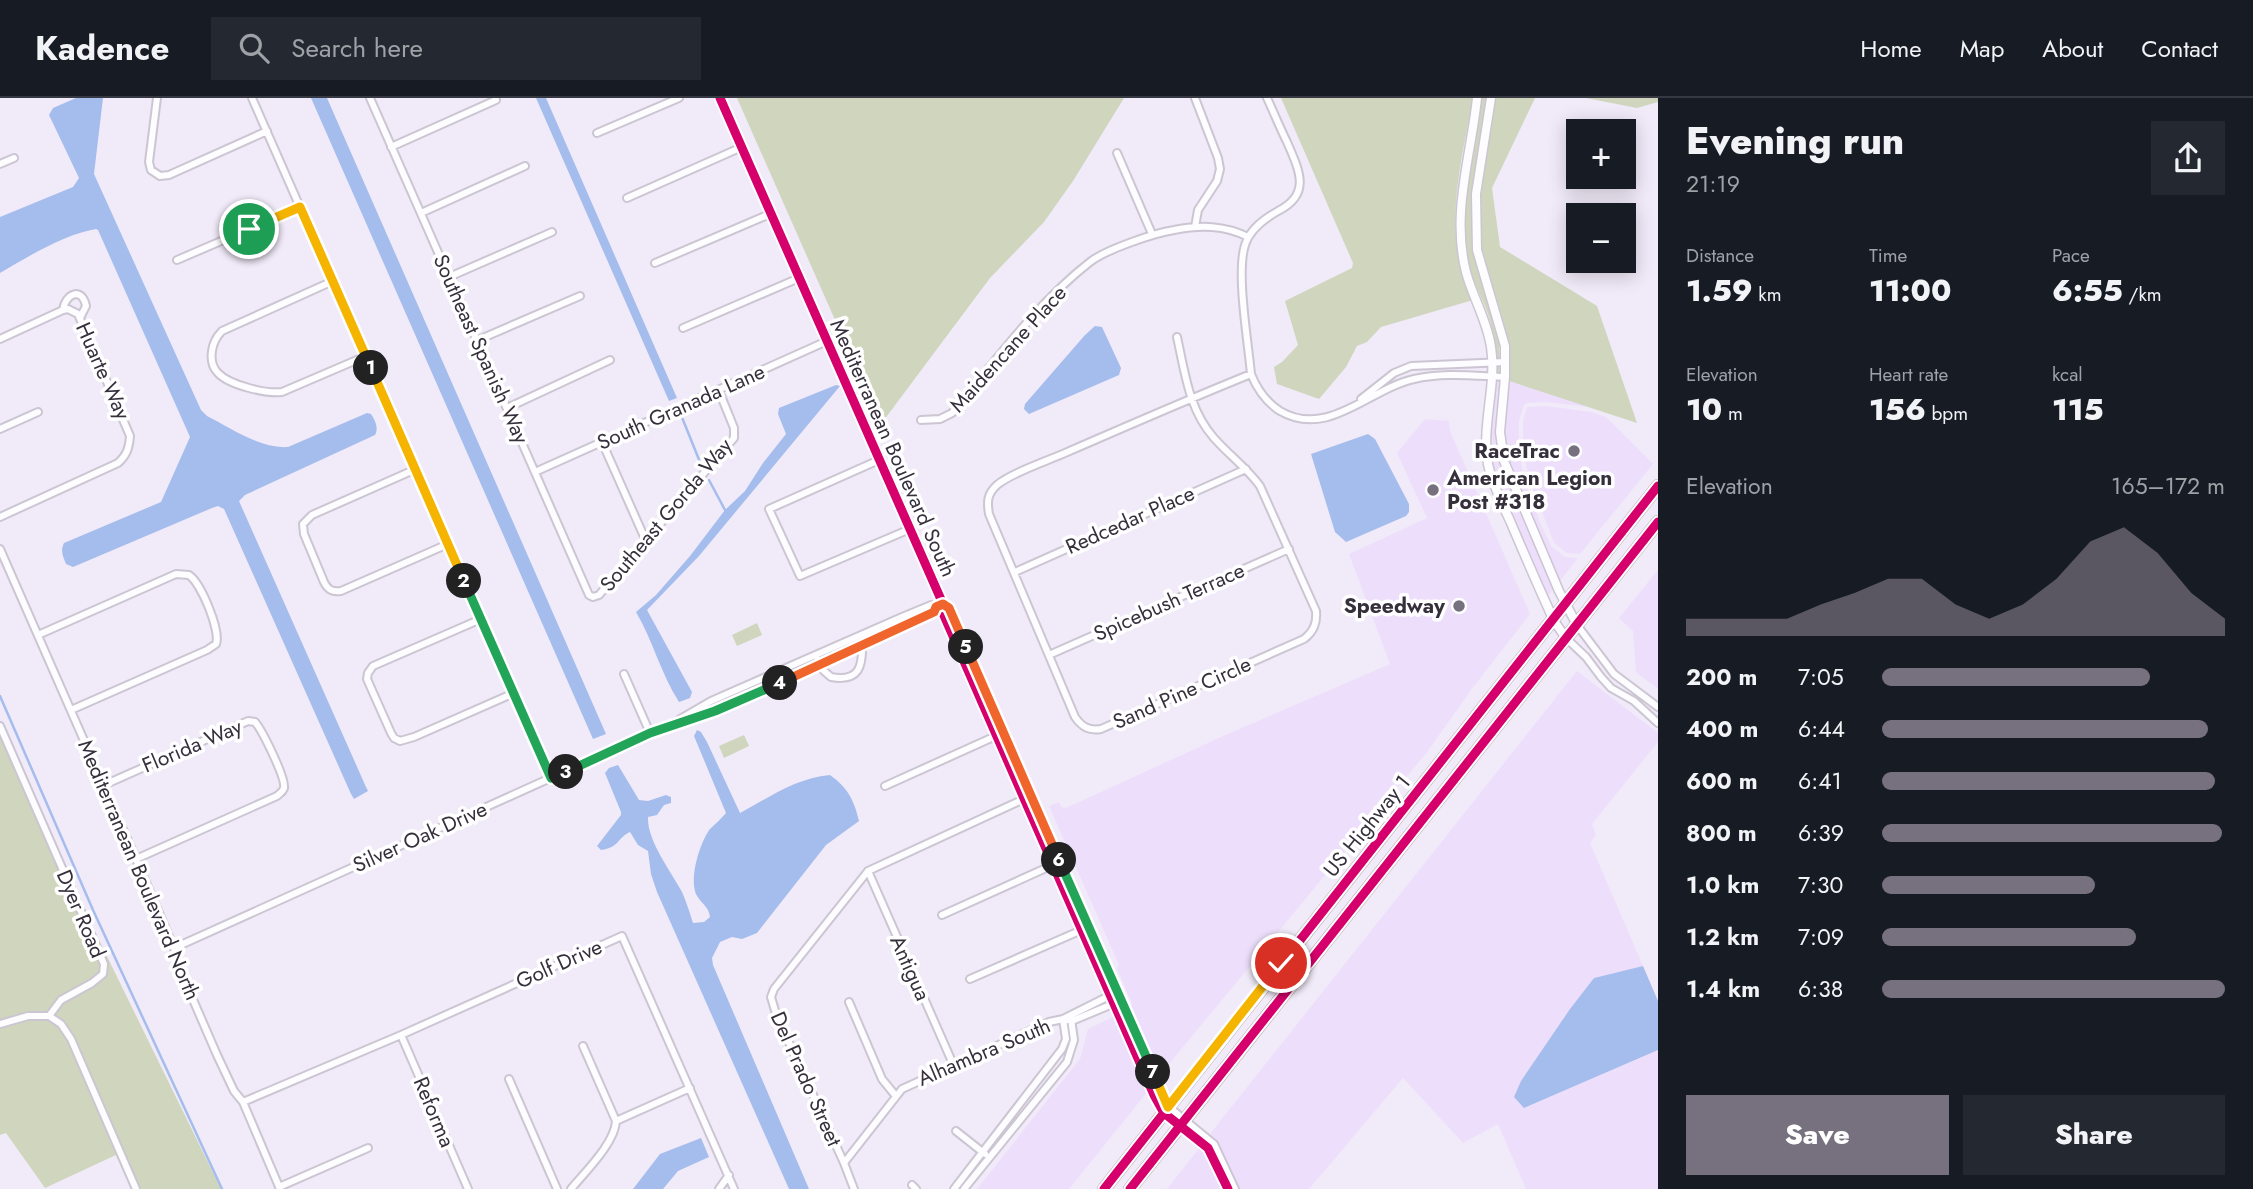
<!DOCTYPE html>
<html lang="en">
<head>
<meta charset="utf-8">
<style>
  body { margin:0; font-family:Jost,sans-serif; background:#242831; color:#f1f3f6; height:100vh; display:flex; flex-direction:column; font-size:26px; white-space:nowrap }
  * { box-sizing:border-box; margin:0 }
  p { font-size:23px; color:#9ea1a6 }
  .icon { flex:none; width:38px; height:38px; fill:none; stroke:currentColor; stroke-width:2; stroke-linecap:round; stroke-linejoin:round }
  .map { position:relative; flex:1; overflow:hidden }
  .panel { display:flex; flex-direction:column; background:#171b24; width:595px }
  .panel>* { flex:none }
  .controls { position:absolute; left:1566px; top:21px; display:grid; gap:14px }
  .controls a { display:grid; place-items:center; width:70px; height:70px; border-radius:0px; background:#171b24; box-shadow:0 4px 18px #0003; font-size:35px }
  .pin { position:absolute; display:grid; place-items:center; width:60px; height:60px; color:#fff; margin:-30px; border:4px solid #fff; border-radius:50%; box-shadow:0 2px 7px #0007 }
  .km { position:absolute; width:35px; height:35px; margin:-18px; border-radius:50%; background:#222; color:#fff; font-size:19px; line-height:35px; text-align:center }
  .round { display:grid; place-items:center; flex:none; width:74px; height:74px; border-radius:0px; background:#242831 }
  .headline { display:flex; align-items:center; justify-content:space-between; height:119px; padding:0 28px }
  h1 { font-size:38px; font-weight:800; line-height:52px }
  .figures { display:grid; grid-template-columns:repeat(3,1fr); gap:10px; height:119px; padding:7px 28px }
  .figures div { display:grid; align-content:center }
  .figures b { font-size:30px; font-weight:800 }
  .figures small { font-size:19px; font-weight:400 }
  .figures p { font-size:19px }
  .chart { height:196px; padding:14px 28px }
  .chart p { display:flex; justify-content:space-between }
  .chart svg { width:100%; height:126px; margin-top:7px; fill:#77717f; opacity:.7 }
  .cta { display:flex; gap:14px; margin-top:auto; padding:14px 28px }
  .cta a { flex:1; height:80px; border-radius:0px; background:#77717f; color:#fff; font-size:28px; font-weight:800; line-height:80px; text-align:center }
  .cta a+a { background:#242831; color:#f1f3f6 }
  ul { padding:0 28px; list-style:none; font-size:23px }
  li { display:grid; grid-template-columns:112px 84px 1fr; align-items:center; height:52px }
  li i { height:18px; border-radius:9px; background:#77717f }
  header { display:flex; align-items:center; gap:42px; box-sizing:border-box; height:98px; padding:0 35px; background:#171b24; border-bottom:2px solid #363941 }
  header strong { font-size:33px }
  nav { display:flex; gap:38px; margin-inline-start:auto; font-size:24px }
  .search { width:490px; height:63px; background:#242831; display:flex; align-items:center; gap:18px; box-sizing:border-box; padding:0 24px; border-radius:0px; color:#9ea1a6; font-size:26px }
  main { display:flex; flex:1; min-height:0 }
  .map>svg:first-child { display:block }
</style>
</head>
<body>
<header>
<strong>Kadence</strong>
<div class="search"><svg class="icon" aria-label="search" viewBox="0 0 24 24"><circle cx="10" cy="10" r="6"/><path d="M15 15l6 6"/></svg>Search here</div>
<nav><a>Home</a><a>Map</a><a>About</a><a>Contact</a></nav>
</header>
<main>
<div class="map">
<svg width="1658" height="1091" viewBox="0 0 1658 1091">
  <rect width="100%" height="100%" fill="#f1eaf9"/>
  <path fill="#eddffc" d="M1496 275 1497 279 1500 281 1495 334 1500 365 1553 491 1548 498 1503 397 1493 365 1491 326Z
    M1509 283 1588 309 1547 304 1527 305 1524 307 1519 322V353L1524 381 1539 422 1551 448 1565 459 1578 460 1560 483 1508 362 1504 333Z
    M1546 308 1591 314 1606 319 1653 366 1580 456 1567 455 1554 445 1529 380 1523 353V323L1527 309Z
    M1425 321 1449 323 1450 333 1530 516 1474 588 1427 654 1159 978 1130 911 1132 906 1117 870 1119 867 1049 708 1059 704 1061 709 1066 710 1221 639 1390 566 1349 456 1427 420 1397 355Z
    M1658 472V591L1636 574 1633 533 1619 520Z
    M1577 573 1658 635V644L1592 726 1596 737 1590 745 1643 868 1594 880 1525 1010 1658 952V1091H1526L1498 1026 1463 1045 1403 980 1309 1091H1240L1218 1044 1210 1036Z
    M1115 918 1148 993 1069 1091H977L1080 961 1088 931Z
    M1200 1049 1205 1053 1223 1091H1167Z"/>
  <path fill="#cfd6bd" d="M737 0H1124L1073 83 1044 124 990 180 881 326Z
    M1281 0H1473C1463 56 1445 121 1463 177 1465 186 1470 194 1473 202L1381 229 1367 244 1357 248 1346 269 1319 301 1277 286 1274 269 1282 264 1298 247 1285 203 1352 170 1353 165Z
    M1481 0H1487L1472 96 1473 152 1499 239 1500 281 1497 280C1496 258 1495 237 1488 216 1483 201 1474 186 1470 171 1458 114 1472 57 1481 0Z
    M1495 0H1535L1492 90 1500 149 1597 208 1637 325 1509 283V248L1507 237 1482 151 1481 96Z
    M1586 0H1658V4L1637 10Z
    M757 525 762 537 737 548 732 537Z
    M0 625 97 838 221 1091H134L118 1056 45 1090 6 1035 0 1037Z
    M744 637 749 648 724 660 719 648Z"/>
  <path fill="#a5bded" d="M76 0H103L94 76 201 312 207 318C231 330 260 351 288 349L367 315 371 316C375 322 379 330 375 337L245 397 239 403 366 689 368 693 354 701 351 696 224 411 218 408 212 410 73 469 66 466C63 458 60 453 64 445L161 404 190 339 98 132 96 131C65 136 27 159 0 175V119L73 89 79 80 49 17 53 10Z
    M311 0H327L606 636 593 641Z
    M536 0H546L677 300 669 303Z
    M1095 228 1102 229 1121 270 1119 277 1029 316 1024 311 1025 306 1085 237Z
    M836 287 840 288 699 458 647 512 692 594 690 600 679 604C661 576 653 543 636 514L656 497 690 458 725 412 745 393 763 365 786 336 778 316 779 310Z
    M1368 336 1375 341 1409 406V414L1406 418 1346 444 1335 434 1311 356Z
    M697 632 701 634 707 644 740 715C770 699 796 680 830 677 848 690 854 702 859 723L826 747 757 835 742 841 732 839 720 844 712 860 713 867 809 1091H789L657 794 651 776 648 753 638 747 630 734C618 739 619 750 601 752L597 748 621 717V714L605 675 609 670 618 667 639 702 648 703 666 697 671 699V705L664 707 657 717 648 719C647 743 671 773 682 794 686 803 690 815 693 825L704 824 710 819C709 808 700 805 696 796 689 780 700 744 710 731 715 726 721 721 726 715L694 638Z
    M1643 868 1658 903V952L1524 1010 1514 999 1521 983 1570 911 1594 880Z
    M701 1040 709 1059 678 1073 663 1091H633L660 1056Z"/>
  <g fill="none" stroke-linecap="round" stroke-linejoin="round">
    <path stroke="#a5bded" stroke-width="2.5" d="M681 317 702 369
      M709 382 725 412
      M0 598 93 812 222 1091"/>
    <g stroke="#ccc5d2" stroke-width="10">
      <path id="minor" d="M157 0 149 64 151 72 160 78 169 77 267 33
        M252 0 551 680
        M370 0 589 497 593 499
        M720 0 943 506 942 513 1154 997 1164 1015 1208 1050 1228 1091
        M1267 0C1274 15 1280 30 1287 44 1299 72 1312 96 1278 113 1264 121 1250 131 1245 147 1236 175 1248 243 1251 276 1257 291 1266 304 1280 313 1328 341 1369 291 1414 281 1443 274 1476 278 1505 279
        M597 35 679 0
        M391 49 496 2
        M1117 55 1152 136
        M0 66 14 60
        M627 100 742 49
        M421 115 525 68
        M1195 129 1198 112 1217 83 1220 71 1218 60 1195 0
        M177 162 300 109
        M655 165 770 116
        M449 179 552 134
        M333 183 222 233C216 239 213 245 212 253 211 260 212 269 218 275 229 287 266 296 282 294L366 258
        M63 212C65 196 82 188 86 208L80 220
        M683 230 799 180
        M1177 239C1185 275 1189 312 1214 340 1229 357 1247 370 1260 388L1316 513C1317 525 1314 533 1304 541L1101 631C1089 633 1082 629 1075 619L989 416C987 404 987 396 997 387 1011 375 1047 363 1065 355 1127 328 1189 301 1251 276
        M0 241 63 212 68 211 78 216 130 338C129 350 127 357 118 365L0 419
        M478 242 580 198
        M1361 301 1394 275 1411 268 1505 264
        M507 310 610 262
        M921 322 940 321 952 315C996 263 1036 206 1090 164 1105 152 1154 135 1174 132 1201 127 1224 127 1248 139
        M0 331 38 314
        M602 344 646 443
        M879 362 769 411 800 478 910 431
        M416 371 312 417 303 426 304 436 324 484C328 492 332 494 341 493L448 446
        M535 374 827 243
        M0 451 136 761 174 850 178 867 217 957 234 993 243 1004 280 1091
        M1015 474 1246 371
        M593 499 599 497 734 340V330L719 293
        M943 506 949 510 1169 1009 1214 1046 1235 1091
        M481 521 373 568 368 575 367 581 391 635 394 640 400 643 414 639 514 595
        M1577 527 1614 576 1658 609
        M38 537 176 476 189 477C201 485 221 533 216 546L207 552 71 612
        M1566 540 1586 559 1601 579 1611 590 1634 603 1658 625
        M1049 557 1289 451
        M818 562 824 573 831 579C859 584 863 569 862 545
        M624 576 650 635
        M680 621 711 603 902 519 931 507 936 509
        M0 628 104 866 103 876 92 885 61 902 49 918 61 926 71 941 136 1091
        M104 687 248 623 255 624C262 632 286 680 284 690 283 694 280 695 277 698L136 761
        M885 688 998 637
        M868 773 953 966
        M942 817 1055 766
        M174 850 650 635 715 613 934 514 936 509 943 506
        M970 881 1084 831
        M849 904 882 981 895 997
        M0 926 28 918H49
        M401 937 468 1091
        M583 948 616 1023
        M509 981 557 1091
        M243 1004 401 937 622 838 734 1091
        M956 1033 985 1056
        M844 1065 776 916 771 899 774 891 868 773 1026 700
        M912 1087 916 1091
        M279 1089 368 1050
        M571 1091C585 1074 615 1045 616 1023L690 990
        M719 1091 729 1077
        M854 1091 844 1065 902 991 1049 924 1063 921 1113 896
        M954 1091 1062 951 1066 941 1063 921 1072 923 1115 905
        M964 1091 1067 964 1074 942 1071 921"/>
    </g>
    <g stroke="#ccc5d2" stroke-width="11">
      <path id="tertiary" d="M1477 0C1471 58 1451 115 1466 174 1473 200 1487 222 1491 249 1497 288 1481 327 1488 366 1492 386 1503 407 1511 425 1525 458 1539 490 1554 523L1566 540
        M1491 0 1476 96 1477 152 1505 248V279L1500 334 1504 363 1559 493 1577 527"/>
    </g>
    <g stroke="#b6aeab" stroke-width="14">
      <path id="primary" d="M1104 1091 1658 388
        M1130 1091 1658 424"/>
    </g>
    <use href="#minor" stroke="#fdfcfe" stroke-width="6"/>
    <use href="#tertiary" stroke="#fdfcfe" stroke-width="8"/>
    <use href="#primary" stroke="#ede9e5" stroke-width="10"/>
    <g stroke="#fff" stroke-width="13">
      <path id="cycleway" d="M720 0 943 506 942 513 1154 997 1164 1015 1208 1050 1228 1091
        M1104 1091 1658 388
        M1130 1091 1658 424"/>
    </g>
    <use href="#cycleway" stroke="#d6006c" stroke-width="9"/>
  </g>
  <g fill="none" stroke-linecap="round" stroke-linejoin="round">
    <g stroke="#fff" stroke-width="14">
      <path id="split-1" d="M249 131 300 109 371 270"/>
    </g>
    <g stroke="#fff" stroke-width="14">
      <path id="split-2" d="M371 270 464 483"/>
    </g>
    <g stroke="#fff" stroke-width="14">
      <path id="split-3" d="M464 483 551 680 566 674"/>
    </g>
    <g stroke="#fff" stroke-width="14">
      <path id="split-4" d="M566 674 650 635 715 613 780 585"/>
    </g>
    <g stroke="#fff" stroke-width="14">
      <path id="split-5" d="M780 585 934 514 936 509 943 506 949 510 966 549"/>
    </g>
    <g stroke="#fff" stroke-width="14">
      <path id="split-6" d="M966 549 1059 762"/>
    </g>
    <g stroke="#fff" stroke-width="14">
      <path id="split-7" d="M1059 762 1153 974"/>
    </g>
    <g stroke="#fff" stroke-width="14">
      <path id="split-8" d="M1153 974 1168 1009 1281 865"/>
    </g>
    <use href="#split-1" stroke="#f5b400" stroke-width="9"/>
    <use href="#split-2" stroke="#f5b400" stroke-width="9"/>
    <use href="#split-3" stroke="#22a559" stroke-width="9"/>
    <use href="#split-4" stroke="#22a559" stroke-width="9"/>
    <use href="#split-5" stroke="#f0652b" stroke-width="9"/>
    <use href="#split-6" stroke="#f0652b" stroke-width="9"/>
    <use href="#split-7" stroke="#22a559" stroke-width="9"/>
    <use href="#split-8" stroke="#f5b400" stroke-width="9"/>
  </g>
  <g fill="#77717f" stroke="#fff" stroke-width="2.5">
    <circle cx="1574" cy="353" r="7"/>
    <circle cx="1433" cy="392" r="7"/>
    <circle cx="1459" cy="508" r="7"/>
  </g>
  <g text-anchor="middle" stroke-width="7" stroke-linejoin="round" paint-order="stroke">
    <g font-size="21" fill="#36303d" stroke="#fff">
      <text transform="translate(481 251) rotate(66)" y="7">Southeast Spanish Way</text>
      <text transform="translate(1008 251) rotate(-48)" y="7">Maidencane Place</text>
      <text transform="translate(103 273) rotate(66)" y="7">Huarte Way</text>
      <text transform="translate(681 309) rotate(-24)" y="7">South Granada Lane</text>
      <text transform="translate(893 350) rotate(66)" y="7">Mediterranean Boulevard South</text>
      <text transform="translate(666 417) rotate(-50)" y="7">Southeast Gorda Way</text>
      <text transform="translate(1130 422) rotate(-24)" y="7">Redcedar Place</text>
      <text transform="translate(1169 504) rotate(-24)" y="7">Spicebush Terrace</text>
      <text transform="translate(1182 595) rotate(-24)" y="7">Sand Pine Circle</text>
      <text transform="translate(192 648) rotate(-23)" y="7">Florida Way</text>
      <text transform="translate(1367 728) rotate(-51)" y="7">US Highway 1</text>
      <text transform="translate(420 739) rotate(-24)" y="7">Silver Oak Drive</text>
      <text transform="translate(139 772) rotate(67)" y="7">Mediterranean Boulevard North</text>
      <text transform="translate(81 816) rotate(67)" y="7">Dyer Road</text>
      <text transform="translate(559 866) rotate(-24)" y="7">Golf Drive</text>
      <text transform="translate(910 870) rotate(66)" y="7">Antigua</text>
      <text transform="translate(984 954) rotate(-23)" y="7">Alhambra South</text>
      <text transform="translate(806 981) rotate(66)" y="7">Del Prado Street</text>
      <text transform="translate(434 1014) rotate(67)" y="7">Reforma</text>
    </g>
    <g font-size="21" font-weight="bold" fill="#36303d" stroke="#fff" text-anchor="end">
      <text x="1560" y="360">RaceTrac</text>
      <text x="1447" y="387" text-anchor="start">American Legion<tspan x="1447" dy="24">Post #318</tspan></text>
      <text x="1445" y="515">Speedway</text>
    </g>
  </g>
</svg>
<div class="controls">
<a>+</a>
<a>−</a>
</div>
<div class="pin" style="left:249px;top:131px;background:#1e9e55"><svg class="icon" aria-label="arrive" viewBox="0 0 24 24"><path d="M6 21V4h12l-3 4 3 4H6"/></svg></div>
<div class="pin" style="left:1281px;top:865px;background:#d93025"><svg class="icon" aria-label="check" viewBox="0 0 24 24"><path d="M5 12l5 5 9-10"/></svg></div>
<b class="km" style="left:371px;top:270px">1</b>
<b class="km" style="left:464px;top:483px">2</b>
<b class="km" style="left:566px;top:674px">3</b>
<b class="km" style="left:780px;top:585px">4</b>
<b class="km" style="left:966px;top:549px">5</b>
<b class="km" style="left:1059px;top:762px">6</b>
<b class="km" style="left:1153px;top:974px">7</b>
</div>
<section class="panel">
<div class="headline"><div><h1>Evening run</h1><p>21:19</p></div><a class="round"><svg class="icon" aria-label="share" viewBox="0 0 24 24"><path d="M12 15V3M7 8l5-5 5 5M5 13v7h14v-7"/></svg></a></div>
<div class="figures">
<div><p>Distance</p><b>1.59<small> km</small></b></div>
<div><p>Time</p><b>11:00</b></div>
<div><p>Pace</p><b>6:55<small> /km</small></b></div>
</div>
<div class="figures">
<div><p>Elevation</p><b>10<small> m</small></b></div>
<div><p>Heart rate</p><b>156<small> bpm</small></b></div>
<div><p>kcal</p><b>115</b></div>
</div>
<div class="chart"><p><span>Elevation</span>165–172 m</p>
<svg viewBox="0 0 160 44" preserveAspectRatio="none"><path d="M0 44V38L10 38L20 38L30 38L40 33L50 29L60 24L70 24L80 33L90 38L100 33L110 24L120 11L130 6L140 15L150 29L160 38V44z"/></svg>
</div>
<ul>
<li><b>200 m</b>7:05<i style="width:78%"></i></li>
<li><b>400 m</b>6:44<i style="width:95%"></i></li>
<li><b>600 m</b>6:41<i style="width:97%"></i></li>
<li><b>800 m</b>6:39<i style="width:99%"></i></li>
<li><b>1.0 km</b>7:30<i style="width:62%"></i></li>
<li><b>1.2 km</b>7:09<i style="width:74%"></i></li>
<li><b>1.4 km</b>6:38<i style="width:100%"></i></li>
</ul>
<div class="cta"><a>Save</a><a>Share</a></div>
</section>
</main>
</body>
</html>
